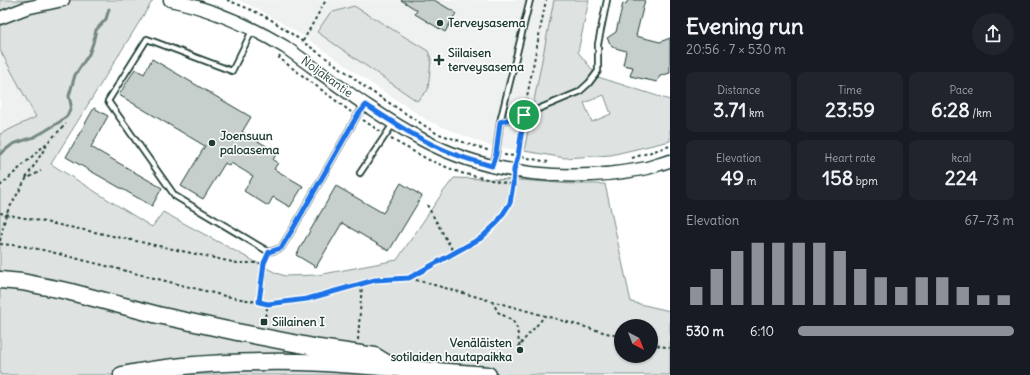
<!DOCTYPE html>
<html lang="en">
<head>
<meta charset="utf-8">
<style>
  body { margin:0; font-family:Delius,sans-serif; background:#20242c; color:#f1f3f6; height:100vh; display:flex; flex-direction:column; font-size:15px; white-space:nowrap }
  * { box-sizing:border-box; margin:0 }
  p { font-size:13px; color:#9ea1a6 }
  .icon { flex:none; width:22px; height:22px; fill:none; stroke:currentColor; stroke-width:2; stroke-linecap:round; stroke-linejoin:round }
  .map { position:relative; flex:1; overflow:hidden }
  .details { display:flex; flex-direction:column; background:#171b24; width:360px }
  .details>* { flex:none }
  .needle { width:26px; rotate:138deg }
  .buttons { position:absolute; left:614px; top:319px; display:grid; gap:8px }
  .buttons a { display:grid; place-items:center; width:44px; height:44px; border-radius:50%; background:#171b24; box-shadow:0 1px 3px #0004; font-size:20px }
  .pin { position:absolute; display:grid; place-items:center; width:34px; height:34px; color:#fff; margin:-17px; border:2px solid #fff; border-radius:50%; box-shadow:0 1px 4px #0007 }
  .round { display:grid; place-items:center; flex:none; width:42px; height:42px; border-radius:21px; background:#20242c }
  .overview { display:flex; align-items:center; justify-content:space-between; height:68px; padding:0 16px }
  h1 { font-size:22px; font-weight:800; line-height:30px }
  .metrics { display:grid; grid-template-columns:repeat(3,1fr); gap:6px; height:68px; padding:4px 16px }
  .metrics div { display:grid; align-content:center; border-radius:8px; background:#20242c; text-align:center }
  .metrics b { font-size:20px; font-weight:800 }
  .metrics small { font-size:11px; font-weight:400 }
  .metrics p { font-size:11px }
  .chart { height:112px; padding:8px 16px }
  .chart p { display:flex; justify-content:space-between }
  .chart svg { width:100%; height:72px; margin-top:4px; stroke:#8c9099; stroke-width:6 }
  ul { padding:0 16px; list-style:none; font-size:13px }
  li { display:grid; grid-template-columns:64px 48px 1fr; align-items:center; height:30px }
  li i { height:10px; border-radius:5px; background:#8c9099 }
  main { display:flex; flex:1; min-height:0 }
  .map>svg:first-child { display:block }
</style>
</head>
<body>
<main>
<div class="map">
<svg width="670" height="375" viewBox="0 0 670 375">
  <rect width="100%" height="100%" fill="#fff"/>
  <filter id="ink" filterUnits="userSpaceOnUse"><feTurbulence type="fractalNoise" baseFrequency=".025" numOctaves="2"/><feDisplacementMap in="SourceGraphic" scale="8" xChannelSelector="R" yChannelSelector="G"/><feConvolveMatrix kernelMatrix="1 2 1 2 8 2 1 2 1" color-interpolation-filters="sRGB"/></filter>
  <g filter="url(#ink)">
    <path fill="#eef1f0" d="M238 0H554L524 151 490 146 430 122 369 82 305 37 260 10Z
      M0 50 36 117 0 134Z"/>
    <path fill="#dee3e2" stroke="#7e908b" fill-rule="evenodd" d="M0 0H153L51 164 152 227 163 212 276 273 285 276 318 275 397 260 443 192 454 178 519 180 572 184H605L631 302 670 311V375H0V134L36 117 0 50ZM621 326H651V356H621Z
      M554 0H589L578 52 598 77 670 100V141L611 155 565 158 524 151ZM604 95 611 114 592 122 584 103Z
      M354 6 428 51 431 59 428 90 417 101 317 32 330 13Z"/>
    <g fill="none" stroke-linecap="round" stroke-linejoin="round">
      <path stroke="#758883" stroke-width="3" d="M0 154 13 144 34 137 45 131 61 121 67 116 70 109 71 105 69 96 75 75 89 54 93 43 96 30 106 19 109 9"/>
    </g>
    <path fill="#c7cfcc" stroke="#1f3d34" d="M401 0H434L456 13 445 32 415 14 417 10Z
      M628 0H645L636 36 660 42 670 38V73L660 76 657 82 630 76 633 67 623 65 626 51 612 47 607 38 616 32 623 3 626 4Z
      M152 59 251 117 242 132 277 152 273 160 278 163 274 169 303 186 290 207 273 197 268 206 244 191 253 176 231 163 229 166 225 163 203 199 181 186 205 146 119 95 135 69 144 74Z
      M94 108 108 116 91 147 162 188 152 206 66 157Z
      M401 183 422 196 389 251 342 223 316 267 296 255 336 186 383 213Z"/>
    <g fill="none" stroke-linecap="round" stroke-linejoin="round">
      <g stroke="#1f3d34" stroke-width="8">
        <path id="lane" d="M252 31 232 71 147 39 108 101 175 196 269 252 281 248 294 227 357 116 365 105
          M500 122 524 115 579 92 589 83 598 71V44L607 0
          M493 164 496 154 500 122 530 0
          M360 173 393 124"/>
      </g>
      <g stroke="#1f3d34" stroke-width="15">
        <path id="secondary" d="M170 0C210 8 250 26 285 47 330 79 374 114 423 140 490 176 573 183 647 168 655 166 662 163 670 161
          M0 18 26 8 63 0"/>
      </g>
      <g stroke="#1f3d34" stroke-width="19">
        <path id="highway" d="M0 280 22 282 67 291 158 315 237 332 319 348 375 356 393 367
          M122 375C180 363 241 361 300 362 318 362 337 364 355 365 399 368 444 372 488 375"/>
      </g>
      <path stroke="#1f3d34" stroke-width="2" stroke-dasharray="3 3" stroke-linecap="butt" d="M227 0C244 7 261 13 276 23L349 74 366 88 436 133 490 151
        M303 41 326 0
        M280 56 279 58 351 112
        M525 107 546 0
        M363 120 381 132
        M391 139 429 160 461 173 513 185
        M504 155 518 156 548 162
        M518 156 523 123
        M632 158 670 146
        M26 178 47 145
        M0 186 48 142 66 124
        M427 205 454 253
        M0 213 99 233 237 263H264
        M0 241 6 214 26 179 41 171
        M0 244 22 246 43 250 225 296 268 304 307 299 375 280 409 278 621 337
        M409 278 481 237 497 223 510 203 514 180
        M492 301 498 312 513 321 517 328 520 350 522 342 545 316
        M259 302 264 263 266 259
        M264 322 268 304
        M358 340 362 284
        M651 344 670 348"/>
      <use href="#lane" stroke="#fff" stroke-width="4.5"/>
      <use href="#secondary" stroke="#fff" stroke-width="12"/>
      <use href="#highway" stroke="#fff" stroke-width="16"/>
    </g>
  </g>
  <g fill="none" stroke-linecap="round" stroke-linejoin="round" filter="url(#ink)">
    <g stroke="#fff" stroke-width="8">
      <path id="route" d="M366 105C394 123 422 142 454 154 466 159 479 162 492 166L496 154 500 122 524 115 518 156 514 170 513 185 510 203 497 223 481 238 409 278 375 280 307 299 268 304 259 302 264 263 269 252 281 248 294 227 357 116Z"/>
    </g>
    <use href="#route" stroke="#1a73e8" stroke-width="5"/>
  </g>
  <g fill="#1f3d34" stroke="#fff" stroke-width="1.5">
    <circle cx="440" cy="23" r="4"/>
    <path d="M437 54h4v4h4v4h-4v4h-4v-4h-4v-4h4z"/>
    <circle cx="212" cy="143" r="4"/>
    <rect x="260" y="318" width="8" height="8" rx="2"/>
    <circle cx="520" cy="350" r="4"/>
  </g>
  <g text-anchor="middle" stroke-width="3" stroke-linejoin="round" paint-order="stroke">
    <g font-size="12" font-weight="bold" fill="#1f3d34" stroke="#fff" text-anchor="start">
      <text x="448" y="27">Terveysasema</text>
      <text x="448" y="57">Siilaisen<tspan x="448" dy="14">terveysasema</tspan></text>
      <text x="220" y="140">Joensuun<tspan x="220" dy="14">paloasema</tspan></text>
      <text x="272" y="326">Siilainen I</text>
      <text x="512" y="347" text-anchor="end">Venäläisten<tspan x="512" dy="14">sotilaiden hautapaikka</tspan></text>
    </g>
    <g font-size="12" fill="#1f3d34" stroke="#fff">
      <text transform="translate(327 77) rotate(36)" y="4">Noljakantie</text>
    </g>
  </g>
</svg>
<div class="buttons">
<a><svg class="needle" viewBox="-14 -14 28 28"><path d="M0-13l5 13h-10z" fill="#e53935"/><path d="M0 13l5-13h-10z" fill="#9ea1a6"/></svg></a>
</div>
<div class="pin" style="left:524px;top:115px;background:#1e9e55"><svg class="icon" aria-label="arrive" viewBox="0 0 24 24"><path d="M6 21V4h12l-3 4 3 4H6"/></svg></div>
</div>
<section class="details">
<div class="overview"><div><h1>Evening run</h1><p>20:56 · 7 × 530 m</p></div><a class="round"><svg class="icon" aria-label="share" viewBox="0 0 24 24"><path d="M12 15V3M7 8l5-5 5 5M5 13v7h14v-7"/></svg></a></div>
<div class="metrics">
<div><p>Distance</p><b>3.71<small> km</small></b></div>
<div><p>Time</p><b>23:59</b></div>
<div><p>Pace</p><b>6:28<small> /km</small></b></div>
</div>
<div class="metrics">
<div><p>Elevation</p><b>49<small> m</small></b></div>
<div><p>Heart rate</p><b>158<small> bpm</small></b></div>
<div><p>kcal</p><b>224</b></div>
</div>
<div class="chart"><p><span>Elevation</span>67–73 m</p>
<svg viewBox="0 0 160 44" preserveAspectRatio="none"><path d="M5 44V33M15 44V22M25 44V11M35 44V6M45 44V6M55 44V6M65 44V6M75 44V11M85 44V22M95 44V27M105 44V33M115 44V27M125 44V27M135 44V33M145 44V38M155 44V38"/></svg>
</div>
<ul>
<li><b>530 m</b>6:10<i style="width:100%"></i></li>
</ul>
</section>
</main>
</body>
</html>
